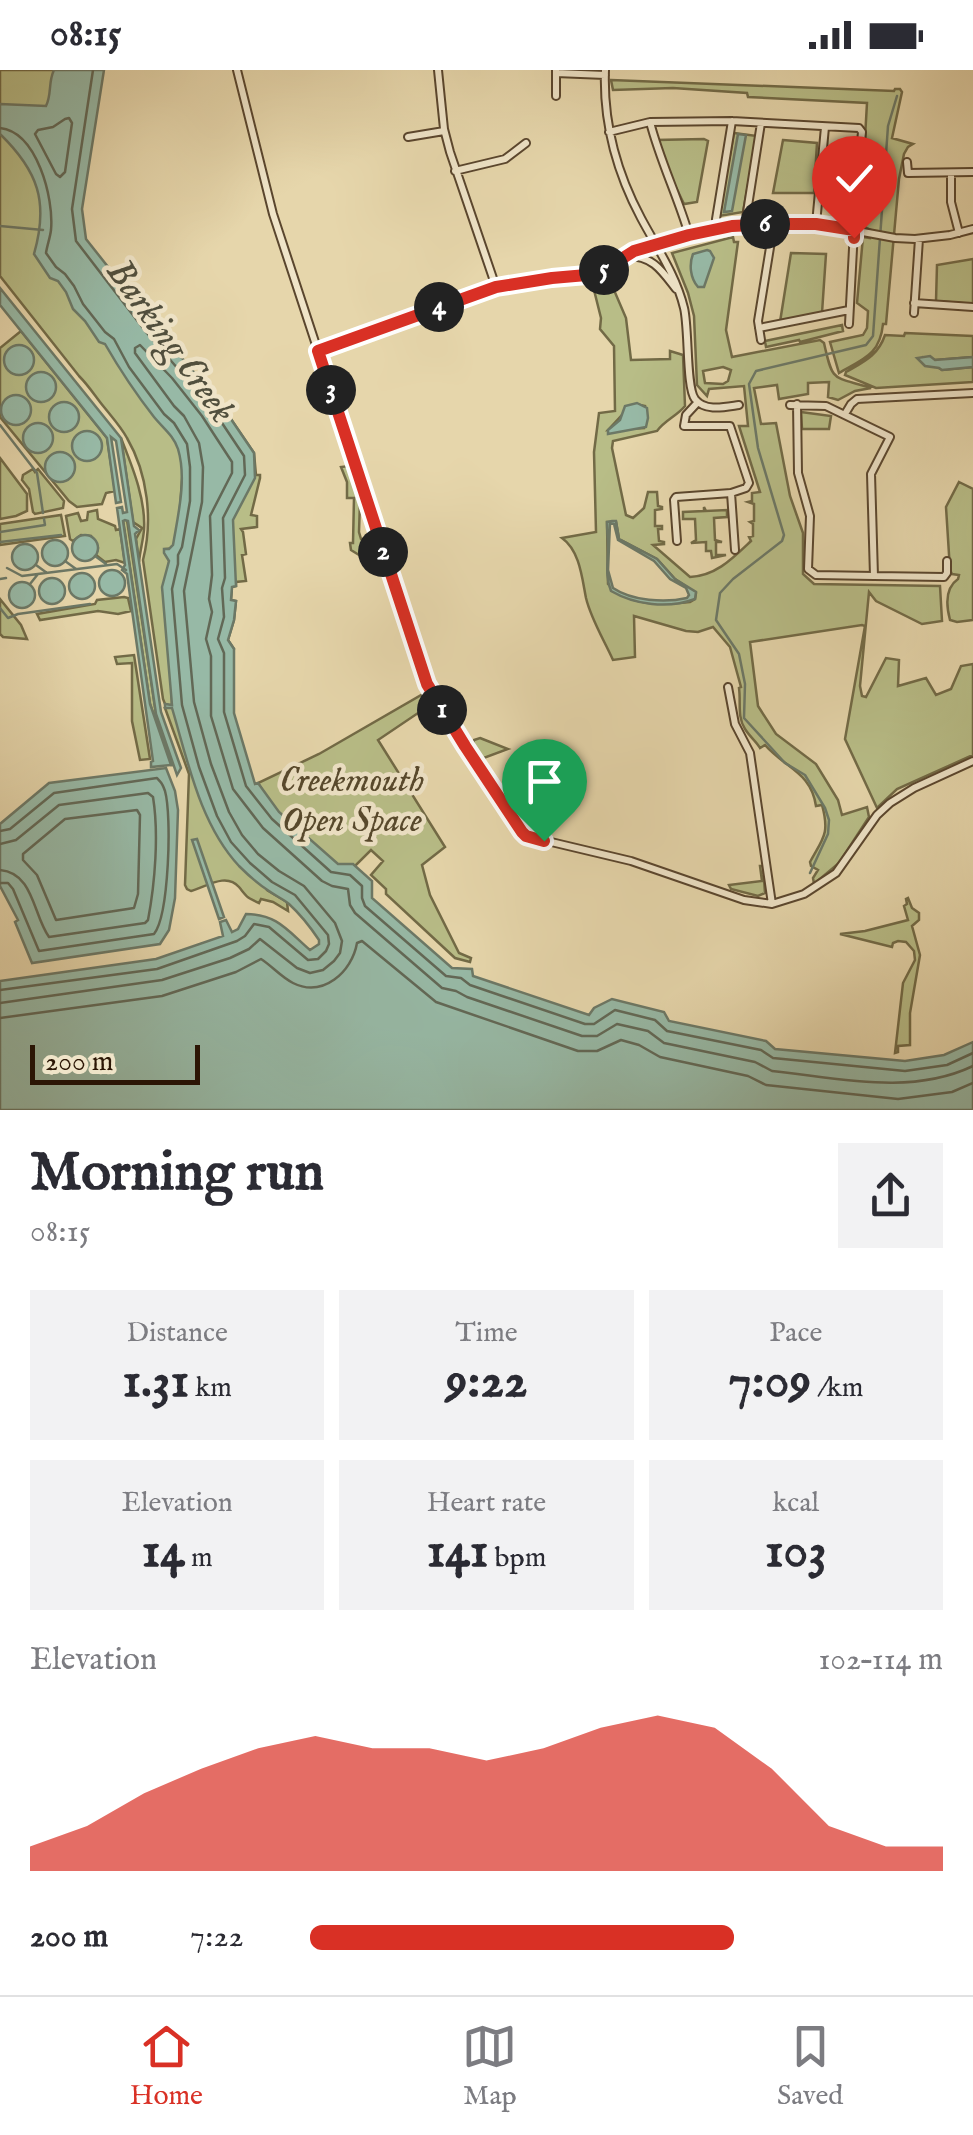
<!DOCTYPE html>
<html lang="en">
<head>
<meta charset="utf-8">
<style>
  body { margin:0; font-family:"IM FELL English",serif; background:#f2f2f3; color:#2b2b33; height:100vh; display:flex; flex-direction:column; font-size:38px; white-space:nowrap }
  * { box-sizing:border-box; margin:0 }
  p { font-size:32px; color:#7c7c81 }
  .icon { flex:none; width:55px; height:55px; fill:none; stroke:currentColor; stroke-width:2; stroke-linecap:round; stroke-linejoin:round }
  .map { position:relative; height:1040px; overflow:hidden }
  .side { display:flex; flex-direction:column; background:#fff; flex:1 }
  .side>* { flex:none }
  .scale { position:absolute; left:30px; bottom:25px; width:170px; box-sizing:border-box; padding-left:10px; border:5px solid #2c1605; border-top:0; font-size:28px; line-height:35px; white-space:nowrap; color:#2c1605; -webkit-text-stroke:8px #efe4c8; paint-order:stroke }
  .pin { position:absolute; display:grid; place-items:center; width:85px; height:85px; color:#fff; margin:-102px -42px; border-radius:50% 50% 50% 0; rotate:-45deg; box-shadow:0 0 10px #0007 }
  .pin .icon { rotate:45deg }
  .km { position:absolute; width:50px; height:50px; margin:-25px; border-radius:50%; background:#222; color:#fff; font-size:28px; line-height:50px; text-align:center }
  .round { display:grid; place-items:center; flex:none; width:105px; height:105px; border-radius:0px; background:#f2f2f3 }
  .overview { display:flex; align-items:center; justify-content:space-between; height:170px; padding:0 30px }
  h1 { font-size:55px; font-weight:800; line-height:75px }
  .stats { display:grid; grid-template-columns:repeat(3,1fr); gap:15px; height:170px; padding:10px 30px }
  .stats div { display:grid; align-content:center; border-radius:0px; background:#f2f2f3; text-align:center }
  .stats b { font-size:50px; font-weight:800 }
  .stats small { font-size:28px; font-weight:400 }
  .stats p { font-size:28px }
  .chart { height:280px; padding:20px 30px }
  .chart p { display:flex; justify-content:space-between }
  .chart svg { width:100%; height:180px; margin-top:10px; fill:#d93025; opacity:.7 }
  ul { padding:0 30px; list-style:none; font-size:32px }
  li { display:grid; grid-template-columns:160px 120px 1fr; align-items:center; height:75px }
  li i { height:25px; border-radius:12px; background:#d93025 }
  .status { display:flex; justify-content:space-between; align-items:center; height:70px; padding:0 50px; background:#fff; direction:ltr }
  .status svg { height:28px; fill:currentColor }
  .menu { display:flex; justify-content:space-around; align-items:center; height:140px; border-top:2px solid #e1e1e2; background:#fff; font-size:28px; color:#7c7c81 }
  .menu a { display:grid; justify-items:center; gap:5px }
  .menu .on { color:#d93025 }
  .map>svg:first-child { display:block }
</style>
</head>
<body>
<div class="status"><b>08:15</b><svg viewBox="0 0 49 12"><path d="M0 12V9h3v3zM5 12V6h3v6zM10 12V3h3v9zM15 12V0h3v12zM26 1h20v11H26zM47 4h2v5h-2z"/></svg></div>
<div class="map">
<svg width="973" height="1040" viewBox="0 0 973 1040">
  <rect width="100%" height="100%" fill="#e6d6ab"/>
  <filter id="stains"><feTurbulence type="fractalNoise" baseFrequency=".002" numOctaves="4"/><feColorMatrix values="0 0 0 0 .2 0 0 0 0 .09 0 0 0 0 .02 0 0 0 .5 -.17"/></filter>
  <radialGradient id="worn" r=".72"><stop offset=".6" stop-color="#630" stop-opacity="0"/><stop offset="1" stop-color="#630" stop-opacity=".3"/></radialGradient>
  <path fill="#b8bd87" stroke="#726a46" stroke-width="2.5" fill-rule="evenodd" d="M0 0H65L59 31 30 59 185 369 177 478 165 479 169 490 172 636 165 634 163 629 143 490C153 451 148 404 127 368 121 357 112 347 104 337 95 326 89 316 79 306L0 206Z
    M611 10 894 21 895 19H900L902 22 892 68 913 74 908 77 904 84 899 109 886 254H883C880 285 863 289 839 303L830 272 863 265 867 258 868 241 857 233 863 167 870 168 871 160 860 155 867 33 748 27 747 23 673 18 613 20Z
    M734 63 757 66 743 142 719 146Z
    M704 69 708 71 697 132 684 134 669 103 656 70Z
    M783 70 817 73 814 123H773Z
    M733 167 734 172H738L726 260 732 287 820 270 824 273C833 314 833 306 871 318L855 321 838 330 828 327 829 312 808 313V324L779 329 777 315 754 318 761 354 776 353 790 426 803 463V504L814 514 940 516 942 551 922 554 876 531 869 522 860 616 862 626 866 627 886 588 899 590 898 616 926 608 936 625 951 619 961 596 973 594V685L897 719 877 738 845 669 865 556 862 555 750 572 758 636 776 664 816 694 838 730 842 745 867 737 869 747 839 793 814 814 813 808 818 800 811 796 810 792C823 768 830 764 822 735L816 736C811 702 786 699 765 675L760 678C756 671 750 667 745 659 737 647 741 632 739 618L741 617 730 577 713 557 698 562 686 561 634 546 635 587 613 590C604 570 591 549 586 528 582 508 580 481 562 468L596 462 594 382 599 343 615 341 614 276 600 259 601 248 592 212 608 206 626 248 631 290 670 289V281L683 285 685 336C677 346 665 350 657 361L613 371 612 378 626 445 633 448 644 438 648 422H657L658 436 662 437V439L655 440V456H662V459H658L659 471 664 472V474L653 475 690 507C716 506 733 488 751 471L749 467 753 466V454L750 452 754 451V434L748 432 752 431V423L760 422 739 356H748L744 316 709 319 707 326 697 315 694 246 688 223 672 183ZM723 297 731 300 728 311 723 314 705 313 703 301ZM640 335 645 336 644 358 608 360 622 345ZM607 452H616L619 469 657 489 675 509 696 523 695 529 690 532C660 535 630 537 608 514Z
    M791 183 826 184 822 243 780 252Z
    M973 189V234L936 231 937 195Z
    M842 255 843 261 800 272 799 270 766 277 765 271Z
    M21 261 107 368 115 421 106 423 102 434 77 437 69 431 0 347V278Z
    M905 263 973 266V287L935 290 922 287 942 300 973 297V312L876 318 845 305 846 302C863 292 878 286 885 265L904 266Z
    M220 333 254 383 256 405H260V408L251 445 257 446V457L241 459 243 462 246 484 242 485 246 511 236 512V516L232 517 231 530 236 531 234 550 228 570 234 579 228 595Z
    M801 342 831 346 829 359H802Z
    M121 368C132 396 146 429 144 460 143 471 140 481 139 492L136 469 142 458 133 452Z
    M0 388 27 424V441L16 446 0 449Z
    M349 396 360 432 359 462 361 469H365L367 476 359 485 351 480 350 473H353L354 428H347V412L341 397Z
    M33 399 35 402 38 399 64 431 63 438 35 444 33 442 29 419 22 410 23 405Z
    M959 412 973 419V550L957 552 950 550C946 535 945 518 958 509L959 505 952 504 950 500 946 437Z
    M704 437 706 441 727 440V447L714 448 715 470 722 472H716V485H726L712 488 711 481H706V472L691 473 696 470 695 449H683V442L704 441Z
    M97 440 98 449 115 456 116 460 120 459 125 493 116 490 105 492 96 485 98 478 91 466 81 465 73 471 70 469 66 446 78 443 81 451 87 450 88 442Z
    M61 445 65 466 0 475V454Z
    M123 450H127L156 644 173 695H171L150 634Z
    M124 527 128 528 131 541 118 544 98 541 40 550 37 544 95 534 97 530Z
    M0 529 21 555 27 569 3 567 0 564Z
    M134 585 150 689 140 690 132 651V593L117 594 115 587Z
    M423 624 430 635 378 670 445 777 422 795 430 825 459 883 471 888 470 892 455 888 386 824V819L371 805 383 791 371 780 355 796 331 794 298 780 258 713 319 684Z
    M177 637 267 820 287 832 288 841 273 832 261 829 259 833C246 827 248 828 239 817 226 802 206 817 191 821L187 819 185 815 189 704 165 638Z
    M480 668 508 679 481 689 472 677 474 670Z
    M760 796H763L765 823 758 826 731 819 729 815 762 811Z
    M908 828 912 838 919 843V850L912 856 920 885 910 943V975L898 976V982L895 983 903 913 915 890 914 881 906 872 898 871 893 873 892 877 840 864 865 861 908 850 904 836 907 834 906 829Z"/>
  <path fill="#97b9a6" stroke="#6c7866" stroke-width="2.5" fill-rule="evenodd" d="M54 0H104L82 139 86 169 154 255 220 333 254 383 255 408 233 450 236 516 232 517 231 530 236 531 234 550 228 570 234 579V643L255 714 258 713 279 742 338 794H353L372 811V828L452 898 472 899 473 906 589 945 594 938 612 929 664 942 669 951 766 971 775 979 905 991 944 985 973 972V1040H0V911L156 889 223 866 220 852 226 850 232 862 238 859 246 844C277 844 288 861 310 880L319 874V870C311 858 300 844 289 834 283 829 276 826 269 821 258 814 248 805 239 796 200 754 188 692 172 638H165V634L172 635 162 517 169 491 164 483V479H169L173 475C178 445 187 409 178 379 174 366 163 358 154 347 136 324 120 300 105 274L99 272 85 251 73 239 66 222 58 211 50 208 34 184C49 132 38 101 0 64V34L46 36C52 24 48 12 54 0Z
    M738 64 746 65 732 141 724 142Z
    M707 180 710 181 714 188 704 217H698C690 208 689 194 693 184Z
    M0 218 121 368 134 456 139 460 135 464 161 642 181 698 177 705 156 644 128 451 125 450 123 451 150 634 171 695 151 697V692L153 691 127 504 122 500 125 495 117 438 122 437 123 443 127 442 116 371 111 367 121 432 116 433 107 368 0 235Z
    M4 290a15 15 0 1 1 30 0a15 15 0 1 1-30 0Z
    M930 286 935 290 973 287V297L942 300 939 298 925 296 917 288Z
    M26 317a15 15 0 1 1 30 0a15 15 0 1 1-30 0Z
    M1 340a15 15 0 1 1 30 0a15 15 0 1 1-30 0Z
    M49 347a15 15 0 1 1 30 0a15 15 0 1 1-30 0Z
    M637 333 647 338 648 348 646 357 608 364V360L620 350 625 336Z
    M23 368a15 15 0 1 1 30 0a15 15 0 1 1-30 0Z
    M72 376a15 15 0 1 1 30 0a15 15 0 1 1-30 0Z
    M45 397a15 15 0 1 1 30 0a15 15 0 1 1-30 0Z
    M612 451H616L619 469 657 489 675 509 696 522 695 529C668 539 635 535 611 521 605 506 608 493 608 478 608 469 607 461 607 452ZM610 453 614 454 618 470 654 491 670 509 686 518 689 525 687 528C665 533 632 531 613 518L608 500Z
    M72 478a13 13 0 1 1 26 0a13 13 0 1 1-26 0Z
    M42 483a13 13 0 1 1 26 0a13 13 0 1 1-26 0Z
    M12 487a13 13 0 1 1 26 0a13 13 0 1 1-26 0Z
    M99 513a13 13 0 1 1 26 0a13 13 0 1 1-26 0Z
    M69 516a13 13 0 1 1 26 0a13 13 0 1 1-26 0Z
    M39 521a13 13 0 1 1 26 0a13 13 0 1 1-26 0Z
    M9 525a13 13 0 1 1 26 0a13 13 0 1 1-26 0Z
    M166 698 175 721 178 740 175 828 169 860 160 874 32 893 15 852 18 850 0 816V754L49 713Z
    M197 769 224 847 219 849 192 770Z"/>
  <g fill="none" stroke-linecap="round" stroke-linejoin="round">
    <path stroke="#626856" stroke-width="2.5" d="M93 0 72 139 76 171 146 262 212 338 244 386 245 405 223 448 225 508 222 518 224 547 218 569 224 583V642L246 716 272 749 331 802 350 805 362 816V828L365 836 446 906 461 908 470 915 585 954H594L615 940 655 950 667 961 761 980 773 988 905 1001 947 995 973 983
      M69 48 72 53 65 102 60 107 56 104 35 64 38 60 53 57 65 49Z
      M0 58C37 62 54 128 51 160 50 168 47 176 46 183L56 197 65 204 74 216 83 234 105 262 114 269 129 297 164 344 174 353 187 374 190 397V431L182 477 178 485V494L172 519 182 635 199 697 217 746 231 772 250 793 272 812 295 825 328 865 329 874 326 881 318 889 308 890 269 857 254 854 245 866 237 871 157 899 0 920
      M137 740 140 745 138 824 134 838 56 850 37 805 23 790V784L65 749Z
      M0 761 10 759 54 723 157 708C162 714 162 712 165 721 172 746 169 845 154 864L39 881 13 819 8 813H0
      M0 774 16 770 59 735 148 723 153 727C159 764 155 813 148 850L145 853 49 867C33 845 34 803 0 800
      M0 933 162 910 230 888 249 879 260 869 297 898 310 903 323 900 334 891 340 883 342 871 335 853 304 816 279 801 258 784 242 765 229 742 211 694 194 632 184 521 202 432 203 397 199 373 184 346 174 336 135 283V278L140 275 172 308 202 346 232 392V403L210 446 212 505 209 529 212 542 206 569 211 586V646L233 719 263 758 322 811 332 816 348 819 350 835 355 843 442 918 456 921 467 927 582 966H597L617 954 648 961 664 973 755 992 772 1001C839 1008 910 1026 973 996
      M0 948 162 926 236 902 261 889C272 896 281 907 293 913 323 928 352 902 357 873L362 871 436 932 578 981H597L621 970 639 975 660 987 748 1006 766 1015 898 1029 952 1022 973 1013"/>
    <path stroke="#6c7866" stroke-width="2.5" d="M0 156 43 160
      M0 355 37 403 43 443
      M0 462 45 455 44 449
      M0 472 61 465
      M95 486 106 494
      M65 491 76 499
      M36 495 47 503
      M7 498 22 506 117 494 126 500
      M0 509 6 508
      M30 514 38 504
      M0 538 8 548 18 544 90 534
      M810 803 828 764 829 750 825 738 805 705 785 693 744 648 745 614 739 584 716 550 720 523 733 509 782 471 784 465 758 378 749 314 756 301 866 275 873 266 888 56 897 26"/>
    <g stroke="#5a462e" stroke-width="10">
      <path id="minor" d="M237 0 273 144 427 613 465 676 526 766 631 791 744 830 772 834 804 824 836 803 877 745 890 733 914 718 973 691
        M438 0 444 59 450 82 496 217
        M556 0V3L605 5
        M605 0C603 53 616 101 641 148 657 178 676 205 684 238 689 258 686 318 695 329 705 342 725 337 739 335
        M556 3V26
        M650 52C660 91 678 127 689 165
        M609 62 650 52 732 51 859 58 862 62 852 159
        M408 67 444 61
        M907 92 908 103 973 102
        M455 101 505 89 526 73
        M951 103V132L959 163
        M816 154 825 57
        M745 155 761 53
        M717 159 716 149 732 51
        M628 186C653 186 662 201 676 219
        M914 233 973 237
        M914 243 919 169
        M849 254 854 160
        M759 258 849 240
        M761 270 758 251 774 153
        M318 281 496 217 552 208 595 204 634 181 717 159 795 153 836 157 895 168 915 169 950 165 973 159
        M797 334 798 403 810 446 808 499 816 505 874 506
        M790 335 826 336 890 367 871 404 874 506 944 507 947 503V491
        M845 344 851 334 857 329 973 323
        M731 423 735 480
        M677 471 674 430 676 427 731 423 746 418 749 413 730 356H684L686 345 698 332
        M728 617 735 654 750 683 772 834"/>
    </g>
    <use href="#minor" stroke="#efe4c8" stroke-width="6"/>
  </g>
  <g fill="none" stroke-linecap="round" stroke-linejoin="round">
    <g stroke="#fff" stroke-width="20">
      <path id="route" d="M544 771 526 766 522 762 465 676 427 614 318 281 496 217 552 208 598 204 634 181 689 165 732 156 774 154H816L854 160V168"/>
    </g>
    <use href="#route" stroke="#d93025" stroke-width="12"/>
  </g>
  <g text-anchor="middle" stroke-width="9" stroke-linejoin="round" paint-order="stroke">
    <g font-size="35" font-style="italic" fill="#56482c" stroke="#efe4c8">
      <text x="352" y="721">Creekmouth<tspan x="352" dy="40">Open Space</tspan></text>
    </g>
    <g font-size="38" font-style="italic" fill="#514f3d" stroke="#efe4c8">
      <text transform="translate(172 270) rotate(54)" y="13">Barking Creek</text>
    </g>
  </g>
  <rect width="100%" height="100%" filter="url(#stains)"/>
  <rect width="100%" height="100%" fill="url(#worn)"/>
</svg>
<div class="scale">200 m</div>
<div class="pin" style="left:544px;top:771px;background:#1e9e55"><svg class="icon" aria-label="arrive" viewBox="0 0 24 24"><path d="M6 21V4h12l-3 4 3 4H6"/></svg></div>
<div class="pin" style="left:854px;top:168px;background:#d93025"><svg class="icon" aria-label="check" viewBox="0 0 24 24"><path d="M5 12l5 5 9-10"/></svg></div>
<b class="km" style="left:442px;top:640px">1</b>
<b class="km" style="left:383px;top:482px">2</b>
<b class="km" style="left:331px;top:320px">3</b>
<b class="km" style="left:439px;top:237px">4</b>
<b class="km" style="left:604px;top:200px">5</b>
<b class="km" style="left:765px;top:154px">6</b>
</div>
<section class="side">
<div class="overview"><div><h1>Morning run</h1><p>08:15</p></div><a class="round"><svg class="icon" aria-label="share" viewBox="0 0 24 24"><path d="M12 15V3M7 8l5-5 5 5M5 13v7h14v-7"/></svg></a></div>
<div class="stats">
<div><p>Distance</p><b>1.31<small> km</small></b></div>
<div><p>Time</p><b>9:22</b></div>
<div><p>Pace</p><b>7:09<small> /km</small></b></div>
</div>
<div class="stats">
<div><p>Elevation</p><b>14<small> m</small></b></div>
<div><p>Heart rate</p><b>141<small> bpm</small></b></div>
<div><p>kcal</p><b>103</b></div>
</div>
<div class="chart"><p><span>Elevation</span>102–114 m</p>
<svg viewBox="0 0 160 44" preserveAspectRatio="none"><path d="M0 44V38L10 33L20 25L30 19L40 14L50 11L60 14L70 14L80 17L90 14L100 9L110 6L120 9L130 19L140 33L150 38L160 38V44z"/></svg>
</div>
<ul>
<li><b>200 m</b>7:22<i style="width:67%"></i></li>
</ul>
</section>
<nav class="menu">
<a class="on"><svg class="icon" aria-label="home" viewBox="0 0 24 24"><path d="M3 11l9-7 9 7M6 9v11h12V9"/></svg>Home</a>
<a><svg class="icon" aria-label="map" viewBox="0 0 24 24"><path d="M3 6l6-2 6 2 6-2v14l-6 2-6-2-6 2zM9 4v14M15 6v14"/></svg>Map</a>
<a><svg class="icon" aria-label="saved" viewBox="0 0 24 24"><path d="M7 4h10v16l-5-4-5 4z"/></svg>Saved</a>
</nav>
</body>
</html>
